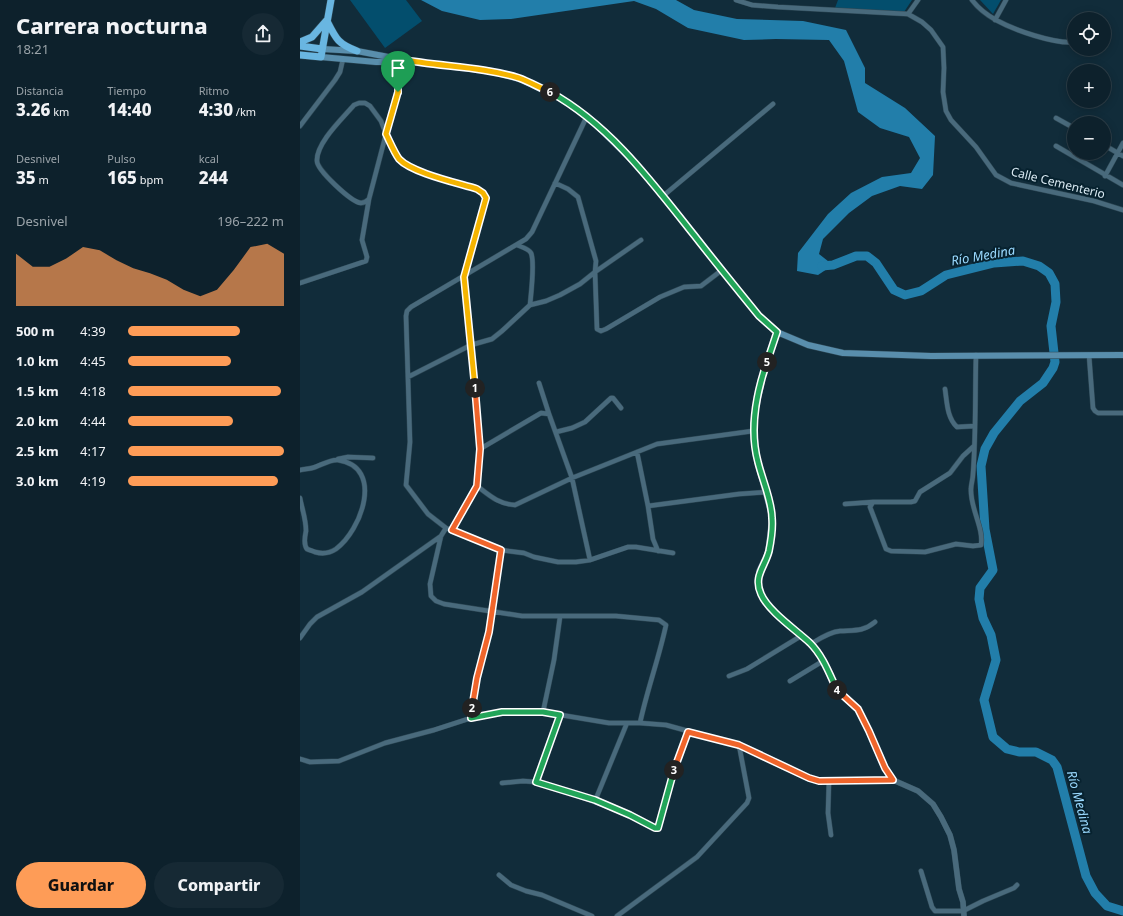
<!DOCTYPE html>
<html lang="es">
<head>
<meta charset="utf-8">
<style>
  body { margin:0; font-family:"Noto Sans",sans-serif; background:#162934; color:#f1f3f6; height:100vh; display:flex; flex-direction:column; font-size:15px; white-space:nowrap }
  * { box-sizing:border-box; margin:0 }
  p { font-size:13px; color:#9aa3a9 }
  .icon { flex:none; width:22px; height:22px; fill:none; stroke:currentColor; stroke-width:2; stroke-linecap:round; stroke-linejoin:round }
  .map { position:relative; flex:1; overflow:hidden }
  .side { display:flex; flex-direction:column; background:#0d212c; width:300px }
  .side>* { flex:none }
  .controls { position:absolute; left:767px; top:12px; display:grid; gap:8px }
  .controls a { display:grid; place-items:center; width:44px; height:44px; border-radius:50%; background:#0d212c; box-shadow:0 2px 10px #0003,0 0 0 1px #2d3e48; font-size:20px }
  .pin { position:absolute; display:grid; place-items:center; width:34px; height:34px; color:#fff; margin:-41px -17px; border-radius:50% 50% 50% 0; rotate:-45deg; box-shadow:0 0 4px #0007 }
  .pin .icon { rotate:45deg }
  .km { position:absolute; width:20px; height:20px; margin:-10px; border-radius:50%; background:#222; color:#fff; font-size:11px; line-height:20px; text-align:center }
  .round { display:grid; place-items:center; flex:none; width:42px; height:42px; border-radius:21px; background:#162934 }
  .headline { display:flex; align-items:center; justify-content:space-between; height:68px; padding:0 16px }
  h1 { font-size:22px; font-weight:800; line-height:30px }
  .figures { display:grid; grid-template-columns:repeat(3,1fr); gap:6px; height:68px; padding:4px 16px }
  .figures div { display:grid; align-content:center }
  .figures b { font-size:17px; font-weight:800 }
  .figures small { font-size:11px; font-weight:400 }
  .figures p { font-size:11px }
  .chart { height:112px; padding:8px 16px }
  .chart p { display:flex; justify-content:space-between }
  .chart svg { width:100%; height:72px; margin-top:4px; fill:#fe9c57; opacity:.7 }
  .primary-button { display:flex; gap:8px; margin-top:auto; padding:8px 16px }
  .primary-button a { flex:1; height:46px; border-radius:24px; background:#fe9c57; color:#111; font-size:16px; font-weight:800; line-height:46px; text-align:center }
  .primary-button a+a { background:#162934; color:#f1f3f6 }
  ul { padding:0 16px; list-style:none; font-size:13px }
  li { display:grid; grid-template-columns:64px 48px 1fr; align-items:center; height:30px }
  li i { height:10px; border-radius:5px; background:#fe9c57 }
  main { display:flex; flex:1; min-height:0 }
  .map>svg:first-child { display:block }
</style>
</head>
<body>
<main>
<section class="side">
<div class="headline"><div><h1>Carrera nocturna</h1><p>18:21</p></div><a class="round"><svg class="icon" aria-label="share" viewBox="0 0 24 24"><path d="M12 15V3M7 8l5-5 5 5M5 13v7h14v-7"/></svg></a></div>
<div class="figures">
<div><p>Distancia</p><b>3.26<small> km</small></b></div>
<div><p>Tiempo</p><b>14:40</b></div>
<div><p>Ritmo</p><b>4:30<small> /km</small></b></div>
</div>
<div class="figures">
<div><p>Desnivel</p><b>35<small> m</small></b></div>
<div><p>Pulso</p><b>165<small> bpm</small></b></div>
<div><p>kcal</p><b>244</b></div>
</div>
<div class="chart"><p><span>Desnivel</span>196–222 m</p>
<svg viewBox="0 0 160 44" preserveAspectRatio="none"><path d="M0 44V12L10 20L20 20L30 15L40 8L50 10L60 16L70 21L80 24L90 28L100 34L110 38L120 34L130 22L140 8L150 6L160 12V44z"/></svg>
</div>
<ul>
<li><b>500 m</b>4:39<i style="width:72%"></i></li>
<li><b>1.0 km</b>4:45<i style="width:66%"></i></li>
<li><b>1.5 km</b>4:18<i style="width:98%"></i></li>
<li><b>2.0 km</b>4:44<i style="width:67%"></i></li>
<li><b>2.5 km</b>4:17<i style="width:100%"></i></li>
<li><b>3.0 km</b>4:19<i style="width:96%"></i></li>
</ul>
<div class="primary-button"><a>Guardar</a><a>Compartir</a></div>
</section>
<div class="map">
<svg width="823" height="916" viewBox="0 0 823 916">
  <rect width="100%" height="100%" fill="#112c3a"/>
  <path fill="#034e6d" d="M50 0H106L122 21 85 48Z
    M538 0H612L604 12 535 8Z
    M680 0H701L693 14Z"/>
  <path fill="#227eaa" d="M121 0H376L394 10 437 19 503 21 546 30 565 68V83L605 108 635 136 633 175 622 189 600 186 572 196 549 213 523 239 519 254 533 265 518 275 497 271 498 253 528 214 551 193 582 177 611 173 620 158 609 137 580 128 558 112 544 61 529 40 476 39 444 40 388 28 356 9 334 1 211 19 180 20 142 11Z"/>
  <g fill="none" stroke-linecap="round" stroke-linejoin="round">
    <path stroke="#227eaa" stroke-width="9" d="M522 266 533 265 556 256H567L576 263 594 290 605 295 621 291 646 275 694 263 723 261 739 266 749 273 755 284 756 302 751 326 755 362 753 368 743 383 720 401 694 433 685 449 681 466 685 529 693 570 680 588 679 599 683 618 691 635 696 660 684 700 693 737 707 749 719 752H736L752 760 757 767 786 876 795 893 807 906 823 911"/>
    <g stroke="#2d4754" stroke-width="5.5">
      <path id="minor" d="M436 0 452 5 478 7 608 14 622 22 631 30 643 47 644 68 643 92 646 111 651 120 676 147 696 175 711 183 794 201 823 210
        M672 0C678 8 687 15 696 20 714 30 754 44 774 42
        M608 14 618 0
        M695 20 706 0
        M100 59 98 77V92L86 134C90 142 94 152 99 159 112 173 158 183 177 189L183 193 185 198 164 277 177 403 180 449 177 486 152 531
        M59 103H65L70 106 81 121 86 134 69 199C66 202 64 203 61 203 51 202 17 170 17 161 16 143 43 118 54 105Z
        M287 116 232 232 226 239 111 307 107 311 106 316 110 442 106 485 128 514 146 528 201 550 224 553 234 557 258 562H276L290 560 328 547H336L373 553
        M756 118 774 128
        M0 126 35 80 40 72 43 59
        M804 145 823 156
        M756 146 823 185
        M805 176 823 143
        M363 196 473 104
        M341 240 295 272 297 329 301 331 306 329 360 297 384 287 401 286 422 270
        M217 245C222 247 229 249 231 253 235 262 231 294 230 305
        M0 283 66 261 67 257 62 240 69 199
        M789 355 793 408 795 411 798 413H823
        M108 377 171 345 192 339 202 331 230 305 246 301 260 295 280 284 295 272 296 261 278 197 268 189 255 183
        M239 383 249 414
        M645 389C647 402 647 418 657 427L675 426
        M256 432 272 428 285 422 311 398H313L321 408
        M674 446 663 456 650 473 620 492 615 501 611 502H573L570 507 586 549 591 551 625 552 656 544 673 546 681 545C684 528 670 508 671 489 671 484 673 479 673 474 676 435 675 395 676 355
        M180 449 241 413 249 414 272 478 290 560
        M337 452 348 506 439 494 466 492
        M38 459 48 457 73 458
        M0 470C4 469 8 469 12 468 20 466 30 459 38 460 85 467 61 531 36 549 30 553 22 554 15 552 13 551 9 550 7 549 3 544 5 536 6 531 6 519 2 509 0 498
        M177 486C189 495 198 504 215 505L272 478 357 444 453 431
        M545 504 573 502
        M348 506 353 539 358 551
        M146 528 141 536 130 584 131 596 136 601 144 604 222 616H316L359 620 366 625C359 658 347 690 340 723
        M0 638 10 624 17 617 62 592 141 536
        M511 644C519 639 529 632 540 631 554 630 563 632 575 622
        M429 676 447 669 501 636
        M490 681 523 661
        M243 712 254 660 260 617
        M171 718 177 678 189 632 201 550
        M0 759 10 762 39 761 85 743 134 730 171 718 202 712H243L309 723H340L366 725 439 745 509 778 519 781 593 780
        M529 781 528 813 531 835
        M236 782 260 715
        M202 783 223 781 236 782 265 791 330 815 355 828H358L376 764 381 754 388 732
        M295 801 327 723
        M621 871 632 907 635 911H663L683 901 714 888 717 885
        M199 875 211 885 226 891 242 895 292 916
        M317 916 397 857 447 803 449 798 439 745"/>
    </g>
    <g stroke="#2d4754" stroke-width="6">
      <path id="tertiary" d="M477 332 463 376 453 423V431L457 461 472 517 468 552 459 571 458 582 461 595 480 617 511 644 516 650 525 663 537 691 558 709 569 731 585 768 593 780 618 791 633 804 641 817 650 835 654 850 659 889 663 902 664 916"/>
    </g>
    <g stroke="#2d4754" stroke-width="7">
      <path id="secondary" d="M22 49 57 51 120 63 190 71 220 79 260 98 287 116 337 165 371 205 459 316 477 332 508 345 543 353 631 356 823 355
        M21 57 76 62H90L99 60"/>
    </g>
    <g stroke="#2d4754" stroke-width="8">
      <path id="trunk" d="M27 21C36 39 38 44 57 51
        M0 42 12 37 26 21
        M0 46 22 49
        M0 55 21 57 31 0"/>
    </g>
    <use href="#minor" stroke="#496a7c" stroke-width="4.5"/>
    <use href="#tertiary" stroke="#496a7c" stroke-width="5.5"/>
    <use href="#secondary" stroke="#598eac" stroke-width="6"/>
    <use href="#trunk" stroke="#69b6e1" stroke-width="7"/>
  </g>
  <g fill="none" stroke-linecap="round" stroke-linejoin="round">
    <g stroke="#fff" stroke-width="8">
      <path id="split-1" d="M98 92 86 134C90 142 94 152 99 159 112 173 158 183 177 189L183 193 186 198 164 277 175 388"/>
    </g>
    <g stroke="#fff" stroke-width="8">
      <path id="split-2" d="M172 708 177 678 189 632 201 550 152 530 177 486 180 449 175 388"/>
    </g>
    <g stroke="#fff" stroke-width="8">
      <path id="split-3" d="M172 708 171 718 202 712H243L260 715 236 782 295 800 330 815 355 828H358L374 770"/>
    </g>
    <g stroke="#fff" stroke-width="8">
      <path id="split-4" d="M374 770 388 732 439 745 509 778 519 781 593 780 585 768 569 731 558 709 537 690"/>
    </g>
    <g stroke="#fff" stroke-width="8">
      <path id="split-5" d="M467 362C456 394 449 429 458 462 462 479 472 501 472 518 473 528 471 541 469 551 465 567 453 576 461 594 468 611 496 630 510 643 523 656 529 673 537 690"/>
    </g>
    <g stroke="#fff" stroke-width="8">
      <path id="split-6" d="M250 92C310 125 352 182 394 235 415 262 437 289 459 316L477 332 467 362"/>
    </g>
    <g stroke="#fff" stroke-width="8">
      <path id="split-7" d="M98 92V77L100 59C140 67 180 66 219 78 230 82 240 88 250 92"/>
    </g>
    <use href="#split-1" stroke="#f5b400" stroke-width="5"/>
    <use href="#split-2" stroke="#f0652b" stroke-width="5"/>
    <use href="#split-3" stroke="#22a559" stroke-width="5"/>
    <use href="#split-4" stroke="#f0652b" stroke-width="5"/>
    <use href="#split-5" stroke="#22a559" stroke-width="5"/>
    <use href="#split-6" stroke="#22a559" stroke-width="5"/>
    <use href="#split-7" stroke="#f5b400" stroke-width="5"/>
  </g>
  <g text-anchor="middle" stroke-width="4" stroke-linejoin="round" paint-order="stroke">
    <g font-size="12" fill="#dbebf4" stroke="#07222f">
      <text transform="translate(758 183) rotate(14)" y="4">Calle Cementerio</text>
    </g>
    <g font-size="13" font-style="italic" fill="#9ad9fe" stroke="#07222f">
      <text transform="translate(683 255) rotate(-10)" y="5">Río Medina</text>
      <text transform="translate(780 802) rotate(75)" y="5">Río Medina</text>
    </g>
  </g>
</svg>
<div class="controls">
<a><svg class="icon" aria-label="locate" viewBox="0 0 24 24"><circle cx="12" cy="12" r="6"/><path d="M12 2v4M12 18v4M2 12h4M18 12h4"/></svg></a>
<a>+</a>
<a>−</a>
</div>
<div class="pin" style="left:98px;top:92px;background:#1e9e55"><svg class="icon" aria-label="arrive" viewBox="0 0 24 24"><path d="M6 21V4h12l-3 4 3 4H6"/></svg></div>
<b class="km" style="left:175px;top:388px">1</b>
<b class="km" style="left:172px;top:708px">2</b>
<b class="km" style="left:374px;top:770px">3</b>
<b class="km" style="left:537px;top:690px">4</b>
<b class="km" style="left:467px;top:362px">5</b>
<b class="km" style="left:250px;top:92px">6</b>
</div>
</main>
</body>
</html>
